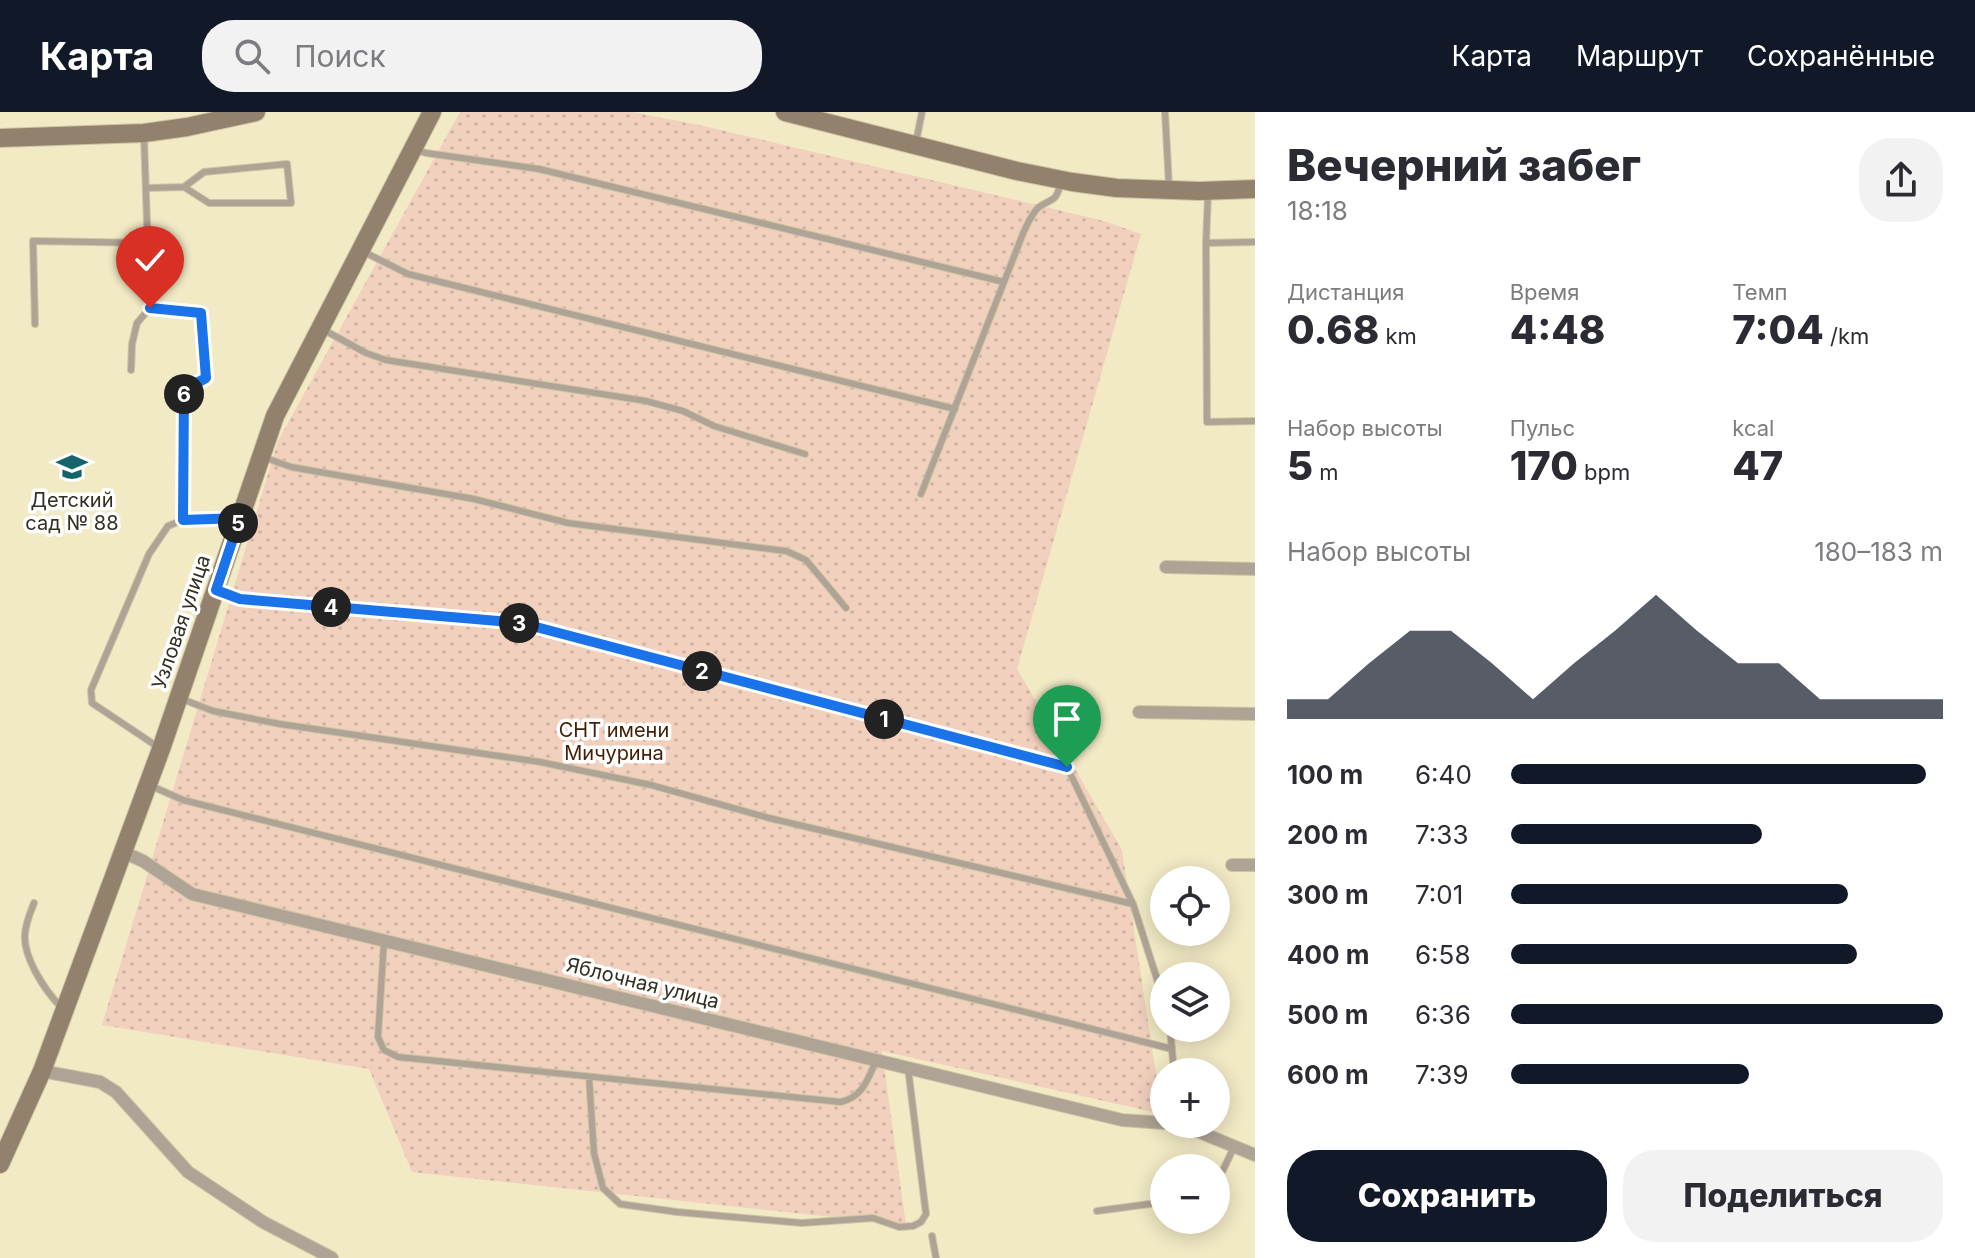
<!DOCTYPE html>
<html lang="ru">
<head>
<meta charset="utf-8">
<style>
  body { margin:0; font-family:Inter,sans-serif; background:#f2f2f3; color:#2b2b33; height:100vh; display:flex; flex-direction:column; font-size:30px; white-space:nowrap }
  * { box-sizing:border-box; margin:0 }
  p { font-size:26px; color:#7c7c81 }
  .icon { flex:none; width:44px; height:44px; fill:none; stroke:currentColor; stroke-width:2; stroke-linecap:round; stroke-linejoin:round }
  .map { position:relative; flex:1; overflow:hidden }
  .panel { display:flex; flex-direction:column; background:#fff; width:720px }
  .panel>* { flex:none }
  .fabs { position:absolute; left:1150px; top:754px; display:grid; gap:16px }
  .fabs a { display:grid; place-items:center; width:80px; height:80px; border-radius:50%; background:#fff; box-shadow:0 4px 20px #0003; font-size:40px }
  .pin { position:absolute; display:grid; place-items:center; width:68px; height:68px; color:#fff; margin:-82px -34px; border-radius:50% 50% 50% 0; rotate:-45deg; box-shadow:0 0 8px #0007 }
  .pin .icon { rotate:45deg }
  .km { position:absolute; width:40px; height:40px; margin:-20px; border-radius:50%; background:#222; color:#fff; font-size:22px; line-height:40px; text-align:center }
  .round { display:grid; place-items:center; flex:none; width:84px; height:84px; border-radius:32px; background:#f2f2f3 }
  .head { display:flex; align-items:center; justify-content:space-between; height:136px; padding:0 32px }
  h1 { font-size:44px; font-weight:800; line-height:60px }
  .metrics { display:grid; grid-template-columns:repeat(3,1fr); gap:12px; height:136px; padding:8px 32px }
  .metrics div { display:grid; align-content:center }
  .metrics b { font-size:40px; font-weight:800 }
  .metrics small { font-size:22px; font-weight:400 }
  .metrics p { font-size:22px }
  .chart { height:224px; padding:16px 32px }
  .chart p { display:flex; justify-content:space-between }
  .chart svg { width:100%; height:144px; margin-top:8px; fill:#111827; opacity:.7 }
  .cta { display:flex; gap:16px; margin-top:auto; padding:16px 32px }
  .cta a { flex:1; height:92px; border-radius:32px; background:#111827; color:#fff; font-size:32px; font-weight:800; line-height:92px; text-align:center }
  .cta a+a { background:#f2f2f3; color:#2b2b33 }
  ul { padding:0 32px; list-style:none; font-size:26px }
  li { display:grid; grid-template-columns:128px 96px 1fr; align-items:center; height:60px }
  li i { height:20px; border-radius:10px; background:#111827 }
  header { display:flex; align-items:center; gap:48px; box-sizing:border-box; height:112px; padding:0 40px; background:#111827; color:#fff }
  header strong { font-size:38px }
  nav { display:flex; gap:44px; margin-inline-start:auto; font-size:28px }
  .search { width:560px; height:72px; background:#f2f2f3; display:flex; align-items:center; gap:20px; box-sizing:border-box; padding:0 28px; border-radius:32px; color:#7c7c81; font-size:30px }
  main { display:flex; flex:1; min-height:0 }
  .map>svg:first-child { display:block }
</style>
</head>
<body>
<header>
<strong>Карта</strong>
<div class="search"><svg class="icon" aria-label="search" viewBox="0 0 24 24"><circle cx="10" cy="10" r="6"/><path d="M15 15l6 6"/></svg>Поиск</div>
<nav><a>Карта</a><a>Маршрут</a><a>Сохранённые</a></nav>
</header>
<main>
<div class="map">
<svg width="1255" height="1146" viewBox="0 0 1255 1146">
  <defs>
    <pattern id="garden-dots" width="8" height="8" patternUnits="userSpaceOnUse" patternTransform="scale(2)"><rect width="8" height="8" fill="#f2d0be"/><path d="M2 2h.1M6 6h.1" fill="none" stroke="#d0b3a3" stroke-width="1.8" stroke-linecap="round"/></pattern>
  </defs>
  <rect width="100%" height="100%" fill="#f2eac5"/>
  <path fill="url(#garden-dots)" d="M460 0H632L704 14 1104 109 1141 122 1017 557 1122 738 1162 1002 882 939 906 1113 412 1060 369 957 102 913 278 329Z"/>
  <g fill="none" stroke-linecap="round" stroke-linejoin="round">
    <g stroke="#ccc5a4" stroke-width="8">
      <path id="lane" d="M1165 0 1169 74
        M144 25 150 196 201 201 206 266 184 278 183 408 236 406
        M916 30 922 0
        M416 38 426 41 539 57 1004 170
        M147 76 184 75 209 91H291L287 52 204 60 184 75
        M1208 82 1206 131 1207 310 1255 309
        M1206 131 1255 130
        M364 140 408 162 955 297
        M35 212 33 129 149 131
        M324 218 366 241 386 248 646 289 683 299 714 314 805 342
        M131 258 132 232 137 211 150 196
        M263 345 291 355 474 387 568 411 786 439 806 448 846 496
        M921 382 1024 119C1028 111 1032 101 1039 95 1054 85 1055 91 1061 71
        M218 479 240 487 521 511 1067 655 1133 792 1164 889
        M182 587 213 599 280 612 540 650 651 673 769 706 1133 792
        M158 635 92 591 91 578 149 442 168 414 183 408
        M149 673 183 688 1172 937
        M34 791C22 820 21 831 35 859 43 874 50 884 62 896
        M384 829 378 925 384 938 398 945 841 990C863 984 867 969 876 949
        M1170 916 1174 960
        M589 965 594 1041 603 1076 620 1092 677 1100 802 1111 873 1106 899 1115 913 1114 921 1110 926 1102 908 956
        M1216 1064 1223 1058 1234 1035
        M1097 1099 1157 1091 1164 1088
        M932 1124 936 1146"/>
    </g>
    <g stroke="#ccc5a4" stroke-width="14">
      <path id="street" d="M1166 455 1255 457
        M1139 600 1255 602
        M123 740 143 749 192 782 1122 1008 1164 1011
        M1232 753H1255
        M42 959 100 970 116 980 188 1060 263 1110 332 1146
        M1180 1012 1255 1043"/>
    </g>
    <g stroke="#ccc5a4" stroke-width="20">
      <path id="secondary" d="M785 0 1017 59 1072 70 1117 76 1199 79 1255 77
        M0 26 144 21 187 15 256 0
        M0 1052 42 959 161 637 275 304 432 0"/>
    </g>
    <use href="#lane" stroke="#afa395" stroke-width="6"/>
    <use href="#street" stroke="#afa395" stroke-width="12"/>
    <use href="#secondary" stroke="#92816c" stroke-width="18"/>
  </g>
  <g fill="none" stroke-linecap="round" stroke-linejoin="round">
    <g stroke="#fff" stroke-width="16">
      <path id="route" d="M150 196 201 201 206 266 184 278 183 408 240 406 216 478 240 487 521 511 1067 655"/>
    </g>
    <use href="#route" stroke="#1a73e8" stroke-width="10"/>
  </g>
  <defs>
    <g id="school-bare" transform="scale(2.4)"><path d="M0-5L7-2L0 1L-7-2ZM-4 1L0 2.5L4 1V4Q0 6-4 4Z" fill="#16626d" stroke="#fff" stroke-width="2.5" paint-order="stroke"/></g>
  </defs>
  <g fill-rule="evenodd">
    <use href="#school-bare" x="72" y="355"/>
  </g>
  <g text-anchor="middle" stroke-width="7" stroke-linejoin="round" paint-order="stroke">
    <g font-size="20" fill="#333022" stroke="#fff">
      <text x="72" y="395">Детский<tspan x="72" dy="23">сад № 88</tspan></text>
    </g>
    <g font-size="20" fill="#333022" stroke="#fff">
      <text transform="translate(181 510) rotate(-71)" y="7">Узловая улица</text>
      <text transform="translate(643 871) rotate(14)" y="7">Яблочная улица</text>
    </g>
    <g font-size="20" fill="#431e04" stroke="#fff">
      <text x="614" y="625">СНТ имени<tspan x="614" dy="23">Мичурина</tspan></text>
    </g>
  </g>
</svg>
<div class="fabs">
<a><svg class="icon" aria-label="locate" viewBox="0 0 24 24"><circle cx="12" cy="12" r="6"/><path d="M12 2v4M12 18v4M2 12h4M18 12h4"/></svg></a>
<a><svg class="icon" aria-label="layers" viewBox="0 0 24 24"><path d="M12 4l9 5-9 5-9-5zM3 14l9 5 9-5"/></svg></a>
<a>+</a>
<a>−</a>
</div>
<div class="pin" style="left:1067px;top:655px;background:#1e9e55"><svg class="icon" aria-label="arrive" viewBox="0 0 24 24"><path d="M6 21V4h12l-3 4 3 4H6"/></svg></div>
<div class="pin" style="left:150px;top:196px;background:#d93025"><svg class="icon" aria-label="check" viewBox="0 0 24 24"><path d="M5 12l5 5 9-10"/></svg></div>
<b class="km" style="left:884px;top:607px">1</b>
<b class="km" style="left:702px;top:559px">2</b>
<b class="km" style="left:519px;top:511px">3</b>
<b class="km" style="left:331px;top:495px">4</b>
<b class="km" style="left:238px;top:411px">5</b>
<b class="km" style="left:184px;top:282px">6</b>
</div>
<section class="panel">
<div class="head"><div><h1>Вечерний забег</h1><p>18:18</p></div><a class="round"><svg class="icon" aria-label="share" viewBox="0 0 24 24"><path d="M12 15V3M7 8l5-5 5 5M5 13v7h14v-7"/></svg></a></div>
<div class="metrics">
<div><p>Дистанция</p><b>0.68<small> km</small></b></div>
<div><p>Время</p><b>4:48</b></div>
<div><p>Темп</p><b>7:04<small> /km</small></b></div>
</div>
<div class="metrics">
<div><p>Набор высоты</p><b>5<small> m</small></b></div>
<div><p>Пульс</p><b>170<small> bpm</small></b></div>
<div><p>kcal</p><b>47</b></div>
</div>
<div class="chart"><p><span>Набор высоты</span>180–183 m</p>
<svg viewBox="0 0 160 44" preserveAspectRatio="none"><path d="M0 44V38L10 38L20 27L30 17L40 17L50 27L60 38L70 27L80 17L90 6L100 17L110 27L120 27L130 38L140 38L150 38L160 38V44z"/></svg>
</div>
<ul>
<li><b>100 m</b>6:40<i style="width:96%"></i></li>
<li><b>200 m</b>7:33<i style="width:58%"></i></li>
<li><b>300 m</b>7:01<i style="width:78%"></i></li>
<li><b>400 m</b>6:58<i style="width:80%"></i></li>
<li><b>500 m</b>6:36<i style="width:100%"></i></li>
<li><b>600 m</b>7:39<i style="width:55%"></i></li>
</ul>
<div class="cta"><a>Сохранить</a><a>Поделиться</a></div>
</section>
</main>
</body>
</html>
